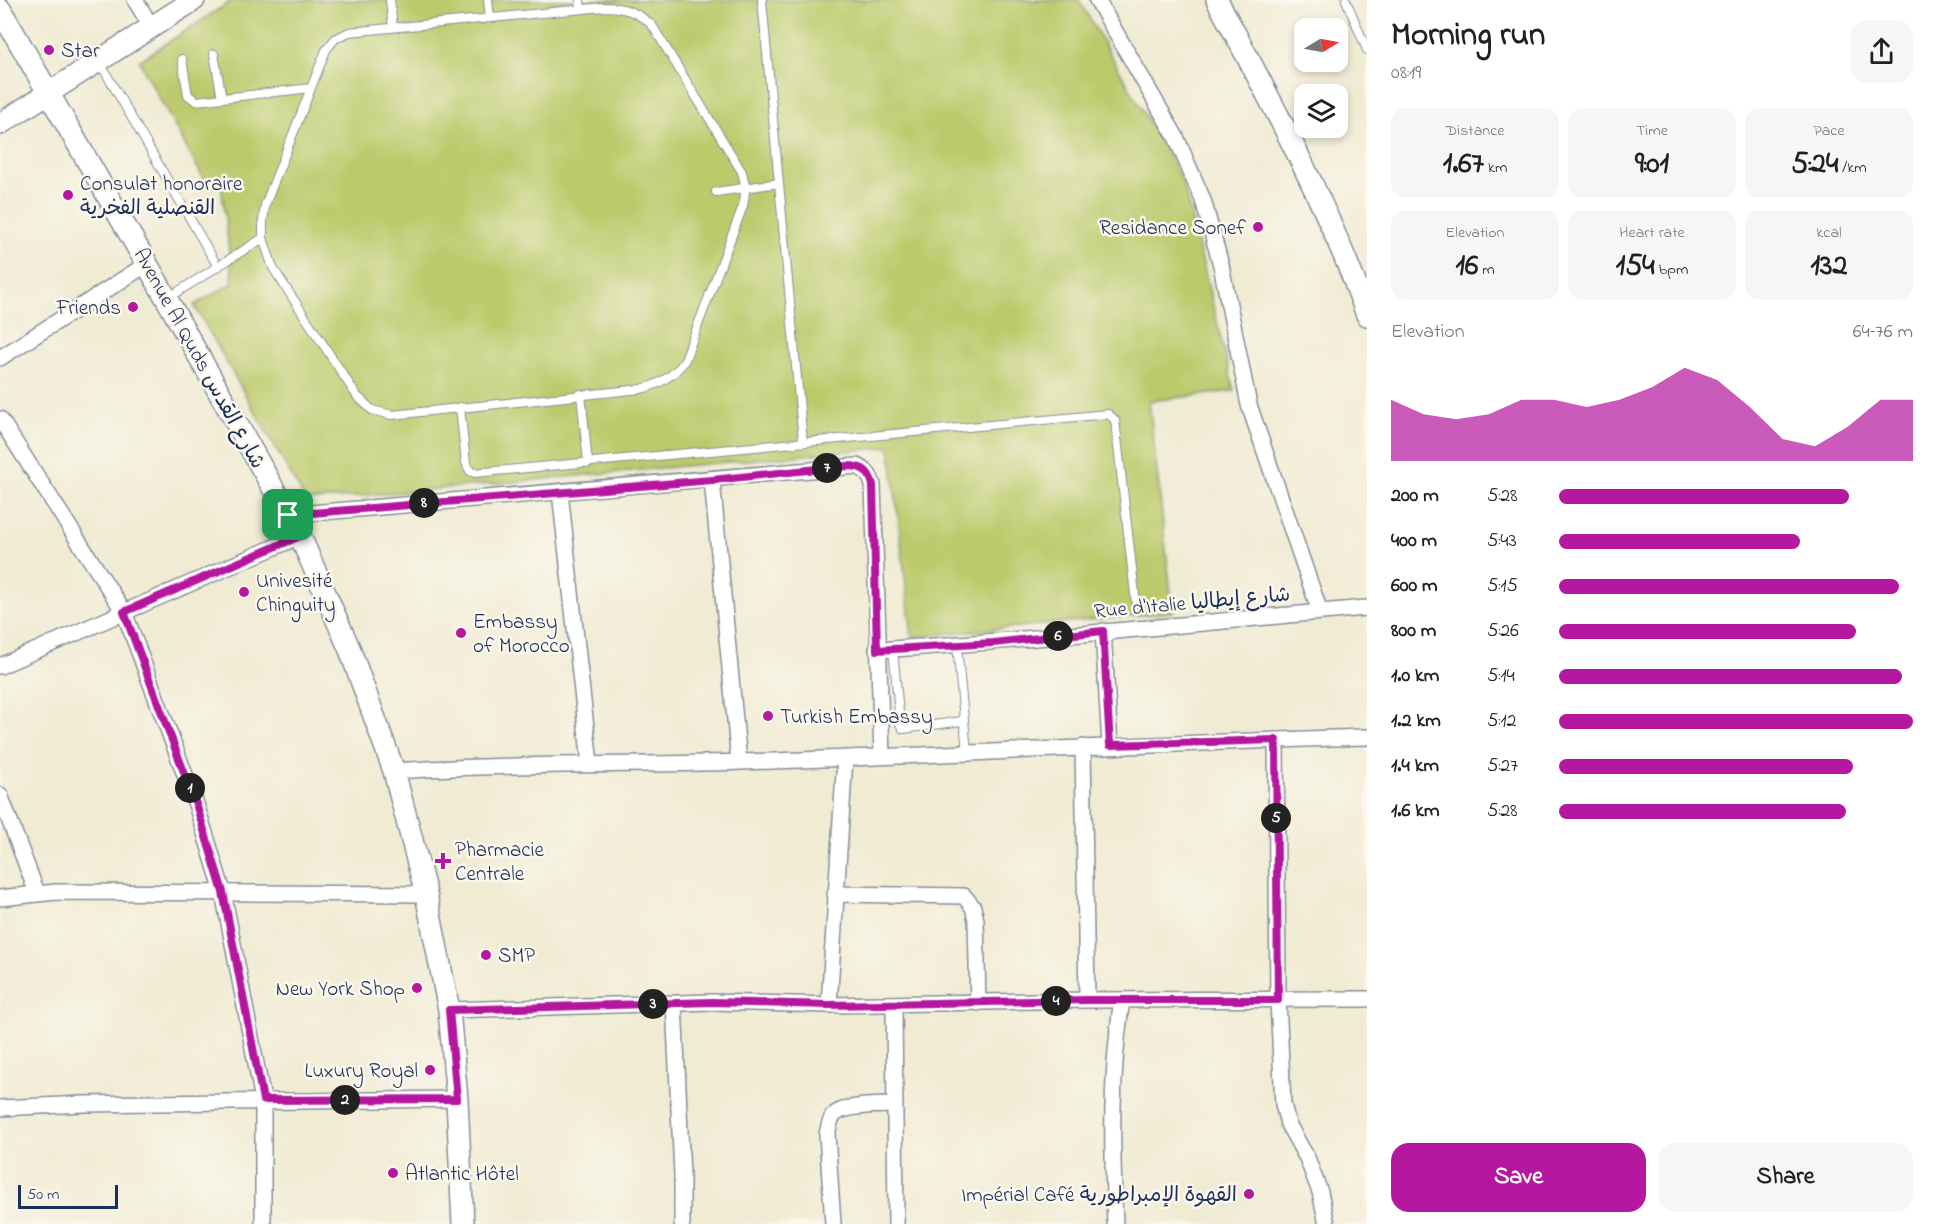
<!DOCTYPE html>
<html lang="en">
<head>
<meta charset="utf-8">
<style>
  body { margin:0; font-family:"Indie Flower","Playpen Sans Arabic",sans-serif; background:#f6f6f6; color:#202124; height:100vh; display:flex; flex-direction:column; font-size:22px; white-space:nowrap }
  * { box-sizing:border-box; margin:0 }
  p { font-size:20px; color:#757577 }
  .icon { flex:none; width:33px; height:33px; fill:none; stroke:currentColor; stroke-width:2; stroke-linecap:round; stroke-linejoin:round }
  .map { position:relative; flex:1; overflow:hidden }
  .details { display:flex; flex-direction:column; background:#fff; width:570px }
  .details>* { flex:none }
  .needle { width:39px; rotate:80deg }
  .buttons { position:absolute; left:1294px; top:18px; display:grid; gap:12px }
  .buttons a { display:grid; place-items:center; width:54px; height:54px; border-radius:12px; background:#fff; box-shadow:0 3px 9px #0003; font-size:30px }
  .scale { position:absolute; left:18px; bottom:15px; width:100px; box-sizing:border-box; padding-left:6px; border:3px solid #1b2f5e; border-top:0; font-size:16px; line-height:21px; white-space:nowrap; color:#1b2f5e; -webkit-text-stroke:4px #fbf7ec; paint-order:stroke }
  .pin { position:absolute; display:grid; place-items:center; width:51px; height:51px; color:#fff; margin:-26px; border-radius:12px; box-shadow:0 3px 9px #0006 }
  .km { position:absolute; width:30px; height:30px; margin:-15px; border-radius:50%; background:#222; color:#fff; font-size:16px; line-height:30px; text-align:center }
  .round { display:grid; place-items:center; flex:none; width:63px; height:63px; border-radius:18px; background:#f6f6f6 }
  .headline { display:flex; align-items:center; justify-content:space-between; height:102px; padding:0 24px }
  h1 { font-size:33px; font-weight:700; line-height:45px }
  .metrics { display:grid; grid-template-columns:repeat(3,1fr); gap:9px; height:102px; padding:6px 24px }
  .metrics div { display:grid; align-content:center; border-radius:15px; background:#f6f6f6; text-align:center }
  .metrics b { font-size:30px; font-weight:700 }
  .metrics small { font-size:16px; font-weight:400 }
  .metrics p { font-size:16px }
  .chart { height:168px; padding:12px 24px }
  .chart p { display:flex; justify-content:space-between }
  .chart svg { width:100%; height:108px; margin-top:6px; fill:#b5179e; opacity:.7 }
  .button { display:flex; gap:12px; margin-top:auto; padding:12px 24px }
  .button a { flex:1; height:69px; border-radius:18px; background:#b5179e; color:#fff; font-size:24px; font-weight:700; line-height:69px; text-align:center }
  .button a+a { background:#f6f6f6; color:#202124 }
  ul { padding:0 24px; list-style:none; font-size:20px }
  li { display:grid; grid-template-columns:96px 72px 1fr; align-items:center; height:45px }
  li i { height:15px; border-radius:8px; background:#b5179e }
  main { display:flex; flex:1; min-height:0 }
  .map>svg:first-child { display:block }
</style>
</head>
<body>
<main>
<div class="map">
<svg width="1367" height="1224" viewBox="0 0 1367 1224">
  <rect width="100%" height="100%" fill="#fbf7ec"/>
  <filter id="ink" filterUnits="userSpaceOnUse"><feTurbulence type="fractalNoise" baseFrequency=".0167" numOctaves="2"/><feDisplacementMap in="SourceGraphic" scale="12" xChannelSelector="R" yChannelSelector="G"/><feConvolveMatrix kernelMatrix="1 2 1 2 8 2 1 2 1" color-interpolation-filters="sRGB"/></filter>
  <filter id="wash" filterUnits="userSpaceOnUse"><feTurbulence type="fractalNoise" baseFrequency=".008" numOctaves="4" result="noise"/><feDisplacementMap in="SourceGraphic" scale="24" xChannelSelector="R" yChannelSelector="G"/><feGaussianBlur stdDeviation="1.35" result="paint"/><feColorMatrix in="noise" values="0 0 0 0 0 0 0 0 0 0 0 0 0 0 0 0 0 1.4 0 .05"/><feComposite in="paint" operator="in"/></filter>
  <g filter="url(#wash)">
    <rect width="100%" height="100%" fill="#f0ebd3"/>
    <path fill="#bcca6c" stroke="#6c7c65" stroke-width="1.5" d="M233 0H1079L1182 179 1234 391 1149 401 1173 612 912 637 890 447 306 501 194 305 233 283 221 184 207 185 139 61Z"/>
  </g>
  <g filter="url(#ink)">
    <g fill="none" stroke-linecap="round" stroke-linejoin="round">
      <g stroke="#868d98" stroke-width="10">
        <path id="lane" d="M390 0 393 28
          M488 0 490 18
          M580 0 581 9
          M762 0 803 442
          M1346 0 1367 50
          M604 7C624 7 637 12 652 25L742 172C746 184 746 194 743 206L684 362C672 377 659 385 641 389L392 415 372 410 357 396 273 268 263 238V221L265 205 326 50 335 39 349 32Z
          M214 54 222 98
          M182 59 188 95 196 101 311 88
          M100 63 218 267
          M716 192 779 183
          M168 298 263 238
          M581 394 588 463
          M460 407 466 463 470 471 474 473 1108 414 1115 420 1136 603
          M957 645 967 752
          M893 649 900 724 903 729 963 721"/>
      </g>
      <g stroke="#868d98" stroke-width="18">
        <path id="street" d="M135 0 152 28
          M1097 0 1176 137 1203 200 1221 265 1249 405 1320 612
          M0 358 147 264
          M0 419 124 612 196 804 223 892 263 1100V1224
          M712 480 739 762
          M560 492 590 764
          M288 515 857 466C867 471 870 475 873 485L882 756
          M1103 631 1110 745
          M877 650C1040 640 1204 622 1367 608
          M0 666 300 536
          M1276 740 1278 1000 1283 1104 1288 1124 1307 1158 1320 1192 1327 1224
          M1083 747 1087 1000
          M394 771C509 763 625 766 741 762 950 755 1158 743 1367 737
          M0 795 37 893
          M835 894 964 896 973 907 976 920 978 1003
          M0 898 56 892 426 894
          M674 1003 682 1174V1224
          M894 1004 896 1224
          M829 1005 845 758
          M449 1010 711 1002 829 1005 1087 1000 1367 999
          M0 1108 83 1104 457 1099
          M833 1224 827 1134C829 1128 829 1122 833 1116 843 1104 880 1106 895 1105
          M1115 1224C1112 1147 1110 1077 1122 1000"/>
      </g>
      <g stroke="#868d98" stroke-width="24">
        <path id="secondary" d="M1217 0C1272 103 1328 205 1367 315
          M0 9 147 264 300 536 350 650 394 771 426 894 449 1010 457 1099 463 1224
          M0 124 194 0"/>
      </g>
      <use href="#lane" stroke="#fff" stroke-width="8"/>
      <use href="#street" stroke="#fff" stroke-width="15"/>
      <use href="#secondary" stroke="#fff" stroke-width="21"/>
    </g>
  </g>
  <g fill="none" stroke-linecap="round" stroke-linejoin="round" filter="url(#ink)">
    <g stroke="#fff" stroke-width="12">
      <path id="route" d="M847 466C862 466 869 470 873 485L877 650 993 643 1103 631 1110 745 1276 740 1278 1000H1087L829 1005 711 1002 449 1010 457 1099 263 1100 223 892 196 804 124 612 300 536 288 515 712 480Z"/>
    </g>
    <use href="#route" stroke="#b5179e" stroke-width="8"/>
  </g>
  <g fill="#b5179e" stroke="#fbf7ec" stroke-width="2">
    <circle cx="49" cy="50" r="6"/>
    <circle cx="68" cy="195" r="6"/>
    <circle cx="1258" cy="227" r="6"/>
    <circle cx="133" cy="307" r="6"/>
    <circle cx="244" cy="592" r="6"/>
    <circle cx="461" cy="633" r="6"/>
    <circle cx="768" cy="716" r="6"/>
    <path d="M440 852h6v6h6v6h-6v6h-6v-6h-6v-6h6z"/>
    <circle cx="486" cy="955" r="6"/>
    <circle cx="417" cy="988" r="6"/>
    <circle cx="430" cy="1070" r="6"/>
    <circle cx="393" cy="1173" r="6"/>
    <circle cx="1249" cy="1194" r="6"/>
  </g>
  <g text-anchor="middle" stroke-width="5" stroke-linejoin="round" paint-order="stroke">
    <g font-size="21" fill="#1b2f5e" stroke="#fbf7ec" text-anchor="start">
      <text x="61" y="57">Star</text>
      <text x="80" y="190">Consulat honoraire<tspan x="80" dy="24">القنصلية الفخرية</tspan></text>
      <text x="1246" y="234" text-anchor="end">Residance Sonef</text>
      <text x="121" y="314" text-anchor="end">Friends</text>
      <text x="256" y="587">Univesité<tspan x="256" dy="24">Chinguity</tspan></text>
      <text x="473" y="628">Embassy<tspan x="473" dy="24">of Morocco</tspan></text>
      <text x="780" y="723">Turkish Embassy</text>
      <text x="455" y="856">Pharmacie<tspan x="455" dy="24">Centrale</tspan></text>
      <text x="498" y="962">SMP</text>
      <text x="405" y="995" text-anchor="end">New York Shop</text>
      <text x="418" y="1077" text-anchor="end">Luxury Royal</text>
      <text x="405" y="1180">Atlantic Hôtel</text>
      <text x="1237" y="1201" text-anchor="end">Impérial Café القهوة الإمبراطورية</text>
    </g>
    <g font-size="21" fill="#1b2f5e" stroke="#fbf7ec">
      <text transform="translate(200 358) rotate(61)" y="7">Avenue Al Quds شارع القدس</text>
      <text transform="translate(1192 602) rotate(-5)" y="7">Rue d'Italie شارع إيطاليا</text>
    </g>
  </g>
</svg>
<div class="buttons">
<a><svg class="needle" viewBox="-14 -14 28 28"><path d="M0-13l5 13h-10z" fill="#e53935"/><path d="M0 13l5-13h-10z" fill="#757577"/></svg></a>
<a><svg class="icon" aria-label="layers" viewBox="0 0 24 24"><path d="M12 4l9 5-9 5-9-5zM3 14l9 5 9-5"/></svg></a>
</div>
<div class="scale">50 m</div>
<div class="pin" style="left:288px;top:515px;background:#1e9e55"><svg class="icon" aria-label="arrive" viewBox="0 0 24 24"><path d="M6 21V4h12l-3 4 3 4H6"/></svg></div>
<b class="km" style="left:190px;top:788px">1</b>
<b class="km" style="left:345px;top:1100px">2</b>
<b class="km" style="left:653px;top:1004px">3</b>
<b class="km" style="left:1056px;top:1001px">4</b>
<b class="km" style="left:1276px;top:818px">5</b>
<b class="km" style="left:1058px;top:636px">6</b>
<b class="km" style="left:827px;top:468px">7</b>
<b class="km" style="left:424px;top:503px">8</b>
</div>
<section class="details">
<div class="headline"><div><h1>Morning run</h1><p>08:19</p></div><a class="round"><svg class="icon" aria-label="share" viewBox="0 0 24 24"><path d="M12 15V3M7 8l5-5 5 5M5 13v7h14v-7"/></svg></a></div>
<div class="metrics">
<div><p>Distance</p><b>1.67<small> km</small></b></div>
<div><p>Time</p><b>9:01</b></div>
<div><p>Pace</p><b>5:24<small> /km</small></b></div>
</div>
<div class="metrics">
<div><p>Elevation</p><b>16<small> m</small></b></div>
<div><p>Heart rate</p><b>154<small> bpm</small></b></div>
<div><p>kcal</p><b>132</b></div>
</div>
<div class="chart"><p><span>Elevation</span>64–76 m</p>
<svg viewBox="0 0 160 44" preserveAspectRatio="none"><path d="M0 44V19L10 25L20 27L30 25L40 19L50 19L60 22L70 19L80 14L90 6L100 11L110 22L120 35L130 38L140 30L150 19L160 19V44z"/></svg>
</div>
<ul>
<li><b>200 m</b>5:28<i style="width:82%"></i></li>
<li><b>400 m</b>5:43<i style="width:68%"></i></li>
<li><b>600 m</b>5:15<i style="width:96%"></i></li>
<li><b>800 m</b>5:26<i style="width:84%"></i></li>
<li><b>1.0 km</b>5:14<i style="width:97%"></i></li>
<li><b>1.2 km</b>5:12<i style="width:100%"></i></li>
<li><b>1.4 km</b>5:27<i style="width:83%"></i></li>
<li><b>1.6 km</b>5:28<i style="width:81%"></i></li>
</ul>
<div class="button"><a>Save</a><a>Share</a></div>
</section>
</main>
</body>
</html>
